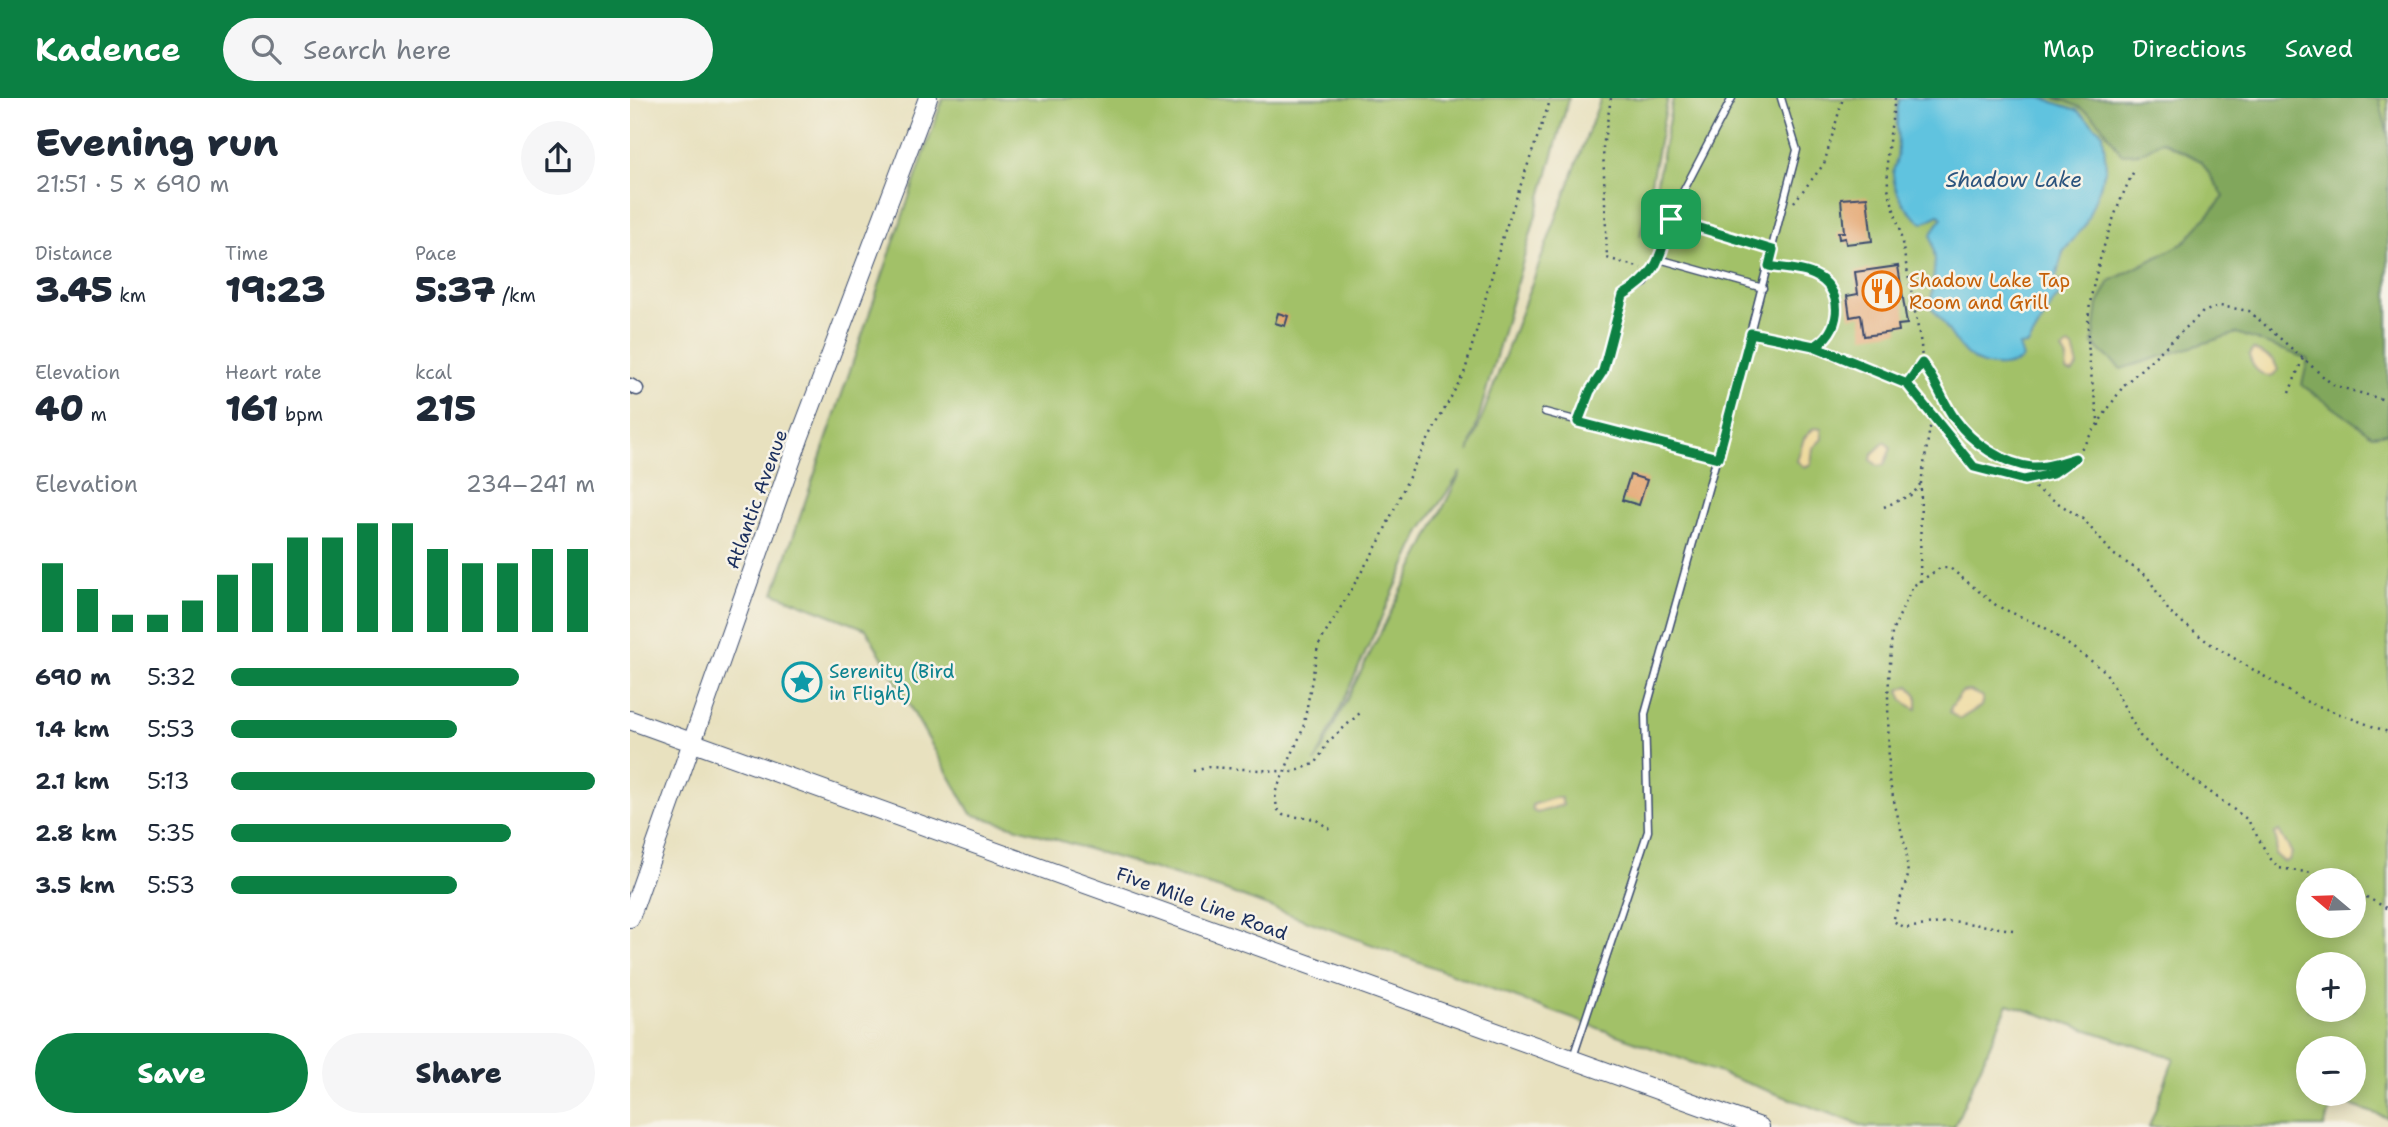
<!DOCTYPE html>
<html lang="en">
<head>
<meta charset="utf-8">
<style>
  body { margin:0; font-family:"Shantell Sans",sans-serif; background:#f6f6f7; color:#1f2937; height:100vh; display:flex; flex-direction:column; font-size:26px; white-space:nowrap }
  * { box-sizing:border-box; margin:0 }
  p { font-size:23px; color:#747a83 }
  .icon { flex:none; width:38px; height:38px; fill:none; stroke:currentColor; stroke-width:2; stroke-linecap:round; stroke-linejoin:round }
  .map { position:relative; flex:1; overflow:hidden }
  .drawer { display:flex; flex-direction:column; background:#fff; width:630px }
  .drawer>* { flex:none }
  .needle { width:46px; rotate:289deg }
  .fabs { position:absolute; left:1666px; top:770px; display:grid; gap:14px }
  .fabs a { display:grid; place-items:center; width:70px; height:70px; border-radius:50%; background:#fff; box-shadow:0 4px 18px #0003; font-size:35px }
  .pin { position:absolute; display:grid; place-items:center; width:60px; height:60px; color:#fff; margin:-30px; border-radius:14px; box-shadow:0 4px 10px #0006 }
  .round { display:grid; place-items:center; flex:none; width:74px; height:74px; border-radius:37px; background:#f6f6f7 }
  .summary { display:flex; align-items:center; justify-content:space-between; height:119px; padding:0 35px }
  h1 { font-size:38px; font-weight:800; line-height:52px }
  .metrics { display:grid; grid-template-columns:repeat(3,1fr); gap:10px; height:119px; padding:7px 35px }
  .metrics div { display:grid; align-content:center }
  .metrics b { font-size:35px; font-weight:800 }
  .metrics small { font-size:19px; font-weight:400 }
  .metrics p { font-size:19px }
  .chart { height:196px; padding:14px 35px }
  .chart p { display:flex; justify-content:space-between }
  .chart svg { width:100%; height:126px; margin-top:7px; stroke:#0b8043; stroke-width:6 }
  .button { display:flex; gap:14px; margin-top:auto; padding:14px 35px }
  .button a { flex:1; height:80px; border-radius:42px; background:#0b8043; color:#fff; font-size:28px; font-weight:800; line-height:80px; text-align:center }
  .button a+a { background:#f6f6f7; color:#1f2937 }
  ul { padding:0 35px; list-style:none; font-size:23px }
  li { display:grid; grid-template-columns:112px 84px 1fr; align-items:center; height:52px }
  li i { height:18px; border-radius:9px; background:#0b8043 }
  header { display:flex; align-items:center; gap:42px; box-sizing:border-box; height:98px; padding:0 35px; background:#0b8043; color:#fff }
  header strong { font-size:33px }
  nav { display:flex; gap:38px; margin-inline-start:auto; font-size:24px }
  .search { width:490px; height:63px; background:#f6f6f7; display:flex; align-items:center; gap:18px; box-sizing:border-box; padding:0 24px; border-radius:38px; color:#747a83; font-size:26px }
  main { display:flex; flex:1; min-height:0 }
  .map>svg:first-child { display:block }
</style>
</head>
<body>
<header>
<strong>Kadence</strong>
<div class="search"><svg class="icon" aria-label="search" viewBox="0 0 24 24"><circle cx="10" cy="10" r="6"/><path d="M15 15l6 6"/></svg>Search here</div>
<nav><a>Map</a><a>Directions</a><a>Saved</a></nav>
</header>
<main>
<section class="drawer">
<div class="summary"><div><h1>Evening run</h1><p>21:51 · 5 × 690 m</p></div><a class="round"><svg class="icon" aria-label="share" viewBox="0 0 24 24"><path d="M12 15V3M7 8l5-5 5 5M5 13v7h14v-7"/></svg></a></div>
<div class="metrics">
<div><p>Distance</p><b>3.45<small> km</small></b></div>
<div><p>Time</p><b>19:23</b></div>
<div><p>Pace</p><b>5:37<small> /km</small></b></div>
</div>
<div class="metrics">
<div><p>Elevation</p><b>40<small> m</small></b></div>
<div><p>Heart rate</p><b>161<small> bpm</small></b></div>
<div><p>kcal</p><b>215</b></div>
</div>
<div class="chart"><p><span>Elevation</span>234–241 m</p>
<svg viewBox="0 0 160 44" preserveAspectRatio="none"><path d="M5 44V20M15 44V29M25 44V38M35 44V38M45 44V33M55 44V24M65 44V20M75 44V11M85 44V11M95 44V6M105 44V6M115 44V15M125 44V20M135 44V20M145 44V15M155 44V15"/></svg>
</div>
<ul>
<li><b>690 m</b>5:32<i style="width:79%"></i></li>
<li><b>1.4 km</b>5:53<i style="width:62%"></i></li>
<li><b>2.1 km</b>5:13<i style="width:100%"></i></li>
<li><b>2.8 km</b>5:35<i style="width:77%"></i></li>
<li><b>3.5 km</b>5:53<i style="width:62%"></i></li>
</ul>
<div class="button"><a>Save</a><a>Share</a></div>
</section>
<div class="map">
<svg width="1758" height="1029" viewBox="0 0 1758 1029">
  <rect width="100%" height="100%" fill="#f7f3e8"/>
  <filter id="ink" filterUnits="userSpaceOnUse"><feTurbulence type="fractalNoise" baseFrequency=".0143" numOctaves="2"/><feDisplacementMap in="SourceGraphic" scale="14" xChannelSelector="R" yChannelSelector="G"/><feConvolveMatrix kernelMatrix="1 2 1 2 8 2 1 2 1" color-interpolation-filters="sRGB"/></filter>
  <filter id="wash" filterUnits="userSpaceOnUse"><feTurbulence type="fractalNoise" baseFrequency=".00686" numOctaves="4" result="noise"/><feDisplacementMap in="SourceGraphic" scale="28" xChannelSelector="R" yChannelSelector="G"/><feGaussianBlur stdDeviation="1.57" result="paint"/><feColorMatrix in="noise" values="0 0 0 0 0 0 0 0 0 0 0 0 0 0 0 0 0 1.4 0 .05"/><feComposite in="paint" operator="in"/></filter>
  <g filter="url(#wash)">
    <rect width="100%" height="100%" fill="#e8e1bf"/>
    <path fill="#a2c168" stroke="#5e7863" stroke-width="2" fill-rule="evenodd" d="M313 0H939L839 354 971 0H1038L1010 139 1025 94 1043 0H1758V1020L1705 1002 1694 1029H1519L1544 960 1378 906 1324 1029H1236L594 792 341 716 236 531 144 495ZM830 375V376L685 665 791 433ZM1678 782H1724V828H1678ZM1678 866H1724V912H1678ZM1678 950H1724V996H1678Z"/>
    <path fill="#81a75c" stroke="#4e6b5d" stroke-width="2" d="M1424 0H1749L1758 37V335L1742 337 1672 287 1678 261 1607 235 1491 271 1463 246 1468 206 1480 183 1554 145 1594 99 1571 63 1532 43 1511 55 1491 56C1472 25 1461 9 1424 0Z"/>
    <path fill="#eeda9e" stroke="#84847e" stroke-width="2" d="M1439 247 1443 250 1448 268 1442 275 1436 273 1437 261 1432 252Z
      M1623 251 1643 261 1648 272 1641 279C1628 276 1622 269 1619 257Z
      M1184 330 1191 331 1192 341 1183 350 1181 366 1174 369 1167 363 1174 340Z
      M1255 344 1261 350 1254 367 1248 368 1241 362 1242 356Z
      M1279 588 1287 597V611C1276 607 1272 603 1269 592Z
      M1340 593 1353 599 1351 608 1330 621 1320 615 1321 609 1332 594Z
      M923 700H931L933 707 907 715 903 713 902 707Z
      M1649 733 1662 755 1659 762 1654 764 1645 756 1647 745 1644 736Z"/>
    <path fill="#61c3df" stroke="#3e799e" stroke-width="2" d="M1270 0H1411L1447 12 1473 35 1476 69 1471 86 1455 127 1433 154 1425 183 1428 187 1431 182 1437 184 1439 189 1424 203 1398 247 1389 248 1393 260C1387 266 1381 267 1373 268 1332 272 1324 234 1301 209L1305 162 1301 136 1312 120 1309 117 1293 125C1277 115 1264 95 1263 76 1263 69 1266 66 1267 60 1270 41 1263 19 1270 0Z"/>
    <g id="blocks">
      <path fill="#e29e65" d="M1237 99 1242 143 1216 146 1215 140 1209 141 1208 134H1214L1211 101Z
        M1268 168 1277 226 1268 227 1269 233 1234 238 1231 217 1220 219 1217 198 1228 196 1225 174Z
        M648 215 658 218 655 228 645 225Z
        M1000 377 1017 382 1009 407 992 402Z"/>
    </g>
  </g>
  <g filter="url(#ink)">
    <use href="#blocks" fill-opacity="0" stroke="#3a4a6d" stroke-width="2"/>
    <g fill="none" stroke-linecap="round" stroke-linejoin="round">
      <g stroke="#3a4a6d" stroke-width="9">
        <path id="lane" d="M1041 121 1143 151
          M1029 161 1133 190
          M1121 235 1184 248C1211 236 1216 195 1188 179 1174 171 1154 171 1139 168
          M915 314 1088 360
          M948 324 960 293 973 273 993 197 1015 185 1029 161 1044 111 1102 0
          M943 959 1018 733 1015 616 1101 309 1167 52 1151 0"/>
      </g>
      <g stroke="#3a4a6d" stroke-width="15">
        <path id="street" d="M0 287 7 291"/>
      </g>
      <g stroke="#3a4a6d" stroke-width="20">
        <path id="secondary" d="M0 622 1130 1029
          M0 820 170 338 298 0"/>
      </g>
      <path stroke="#3a4a6d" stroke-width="2.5" stroke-dasharray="2 5" stroke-linecap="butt" d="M981 0 973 49 977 160 1011 170
        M1265 0 1257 58 1258 90 1270 134 1291 246 1292 265 1277 285
        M1164 104 1194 66 1213 0
        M1195 252 1277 286 1344 369 1393 382 1422 376 1445 360 1494 287 1573 214 1590 208 1619 213 1703 287 1758 303
        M1292 265C1306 282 1312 303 1325 321 1353 362 1396 375 1442 361
        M1659 295 1673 260
        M1469 328C1464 294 1457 260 1458 225 1460 181 1485 109 1505 71
        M1393 382 1454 422 1483 456 1517 478 1540 515 1579 545 1675 603 1758 634
        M1254 409 1283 396 1291 385
        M1290 484 1291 385 1302 317
        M564 673 579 669 664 674 686 665 698 644 730 615
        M700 731 685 721 653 717 647 711 645 695 673 631 688 548 749 444 784 368 835 273 873 138 921 0
        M1724 792 1758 811
        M1383 832 1323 823 1276 830 1263 823 1278 778 1276 752 1259 682 1258 597 1262 534 1283 488 1310 470H1320L1367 508 1414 529 1475 573 1510 638 1531 658 1618 722 1639 759 1649 770 1696 777 1706 782"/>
      <use href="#lane" stroke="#fff" stroke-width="6"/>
      <use href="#street" stroke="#fff" stroke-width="12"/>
      <use href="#secondary" stroke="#fff" stroke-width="18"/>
    </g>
  </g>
  <g fill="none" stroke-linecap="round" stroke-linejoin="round" filter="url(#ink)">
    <g stroke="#fff" stroke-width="14">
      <path id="route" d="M1041 121C1030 158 1029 177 993 197L973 273 960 293 948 324 1088 360 1121 235 1184 248 1277 286 1344 369 1394 382 1422 376 1445 360C1432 364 1416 370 1402 369 1373 366 1342 345 1325 321 1312 303 1306 282 1292 265L1277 286 1184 248C1210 236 1216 195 1188 179 1174 171 1155 171 1139 168L1143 152 1041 121"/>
    </g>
    <use href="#route" stroke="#0b8043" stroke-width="9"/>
  </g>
  <defs>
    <g id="restaurant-ring" transform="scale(2.0125)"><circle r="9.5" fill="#f7f3e8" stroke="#e8710a" stroke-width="1.5"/><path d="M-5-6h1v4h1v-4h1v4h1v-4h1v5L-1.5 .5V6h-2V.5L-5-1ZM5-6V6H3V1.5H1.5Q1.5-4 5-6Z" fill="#e8710a"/></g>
    <g id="sight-ring" transform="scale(2.0125)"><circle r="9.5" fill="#f7f3e8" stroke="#0f9aa8" stroke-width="1.5"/><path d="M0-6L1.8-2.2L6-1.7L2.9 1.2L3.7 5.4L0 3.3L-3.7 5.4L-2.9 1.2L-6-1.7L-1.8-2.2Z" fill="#0f9aa8"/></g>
  </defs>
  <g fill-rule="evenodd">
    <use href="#restaurant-ring" x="1252" y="193"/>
    <use href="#sight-ring" x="172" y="584"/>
  </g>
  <g text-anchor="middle" stroke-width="5" stroke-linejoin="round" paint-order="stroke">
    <g font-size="19" fill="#c56008" stroke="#f7f3e8" text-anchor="start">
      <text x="1279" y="189">Shadow Lake Tap<tspan x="1279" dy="22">Room and Grill</tspan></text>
    </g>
    <g font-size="19" fill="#1b2f5e" stroke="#f7f3e8">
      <text transform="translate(126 401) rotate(-70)" y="7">Atlantic Avenue</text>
      <text transform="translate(572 805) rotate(20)" y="7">Five Mile Line Road</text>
    </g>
    <g font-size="19" fill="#0d838f" stroke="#f7f3e8" text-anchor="start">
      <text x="199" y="580">Serenity (Bird<tspan x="199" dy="22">in Flight)</tspan></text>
    </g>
    <g font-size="21" font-style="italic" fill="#2c547e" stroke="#f7f3e8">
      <text x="1384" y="89">Shadow Lake</text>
    </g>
  </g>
</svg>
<div class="fabs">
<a><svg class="needle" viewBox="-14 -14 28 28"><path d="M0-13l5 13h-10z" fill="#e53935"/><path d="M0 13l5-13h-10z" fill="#747a83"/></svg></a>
<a>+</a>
<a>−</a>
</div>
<div class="pin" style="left:1041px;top:121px;background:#1e9e55"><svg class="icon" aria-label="arrive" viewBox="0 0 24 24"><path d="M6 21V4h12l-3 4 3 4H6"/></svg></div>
</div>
</main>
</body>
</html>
